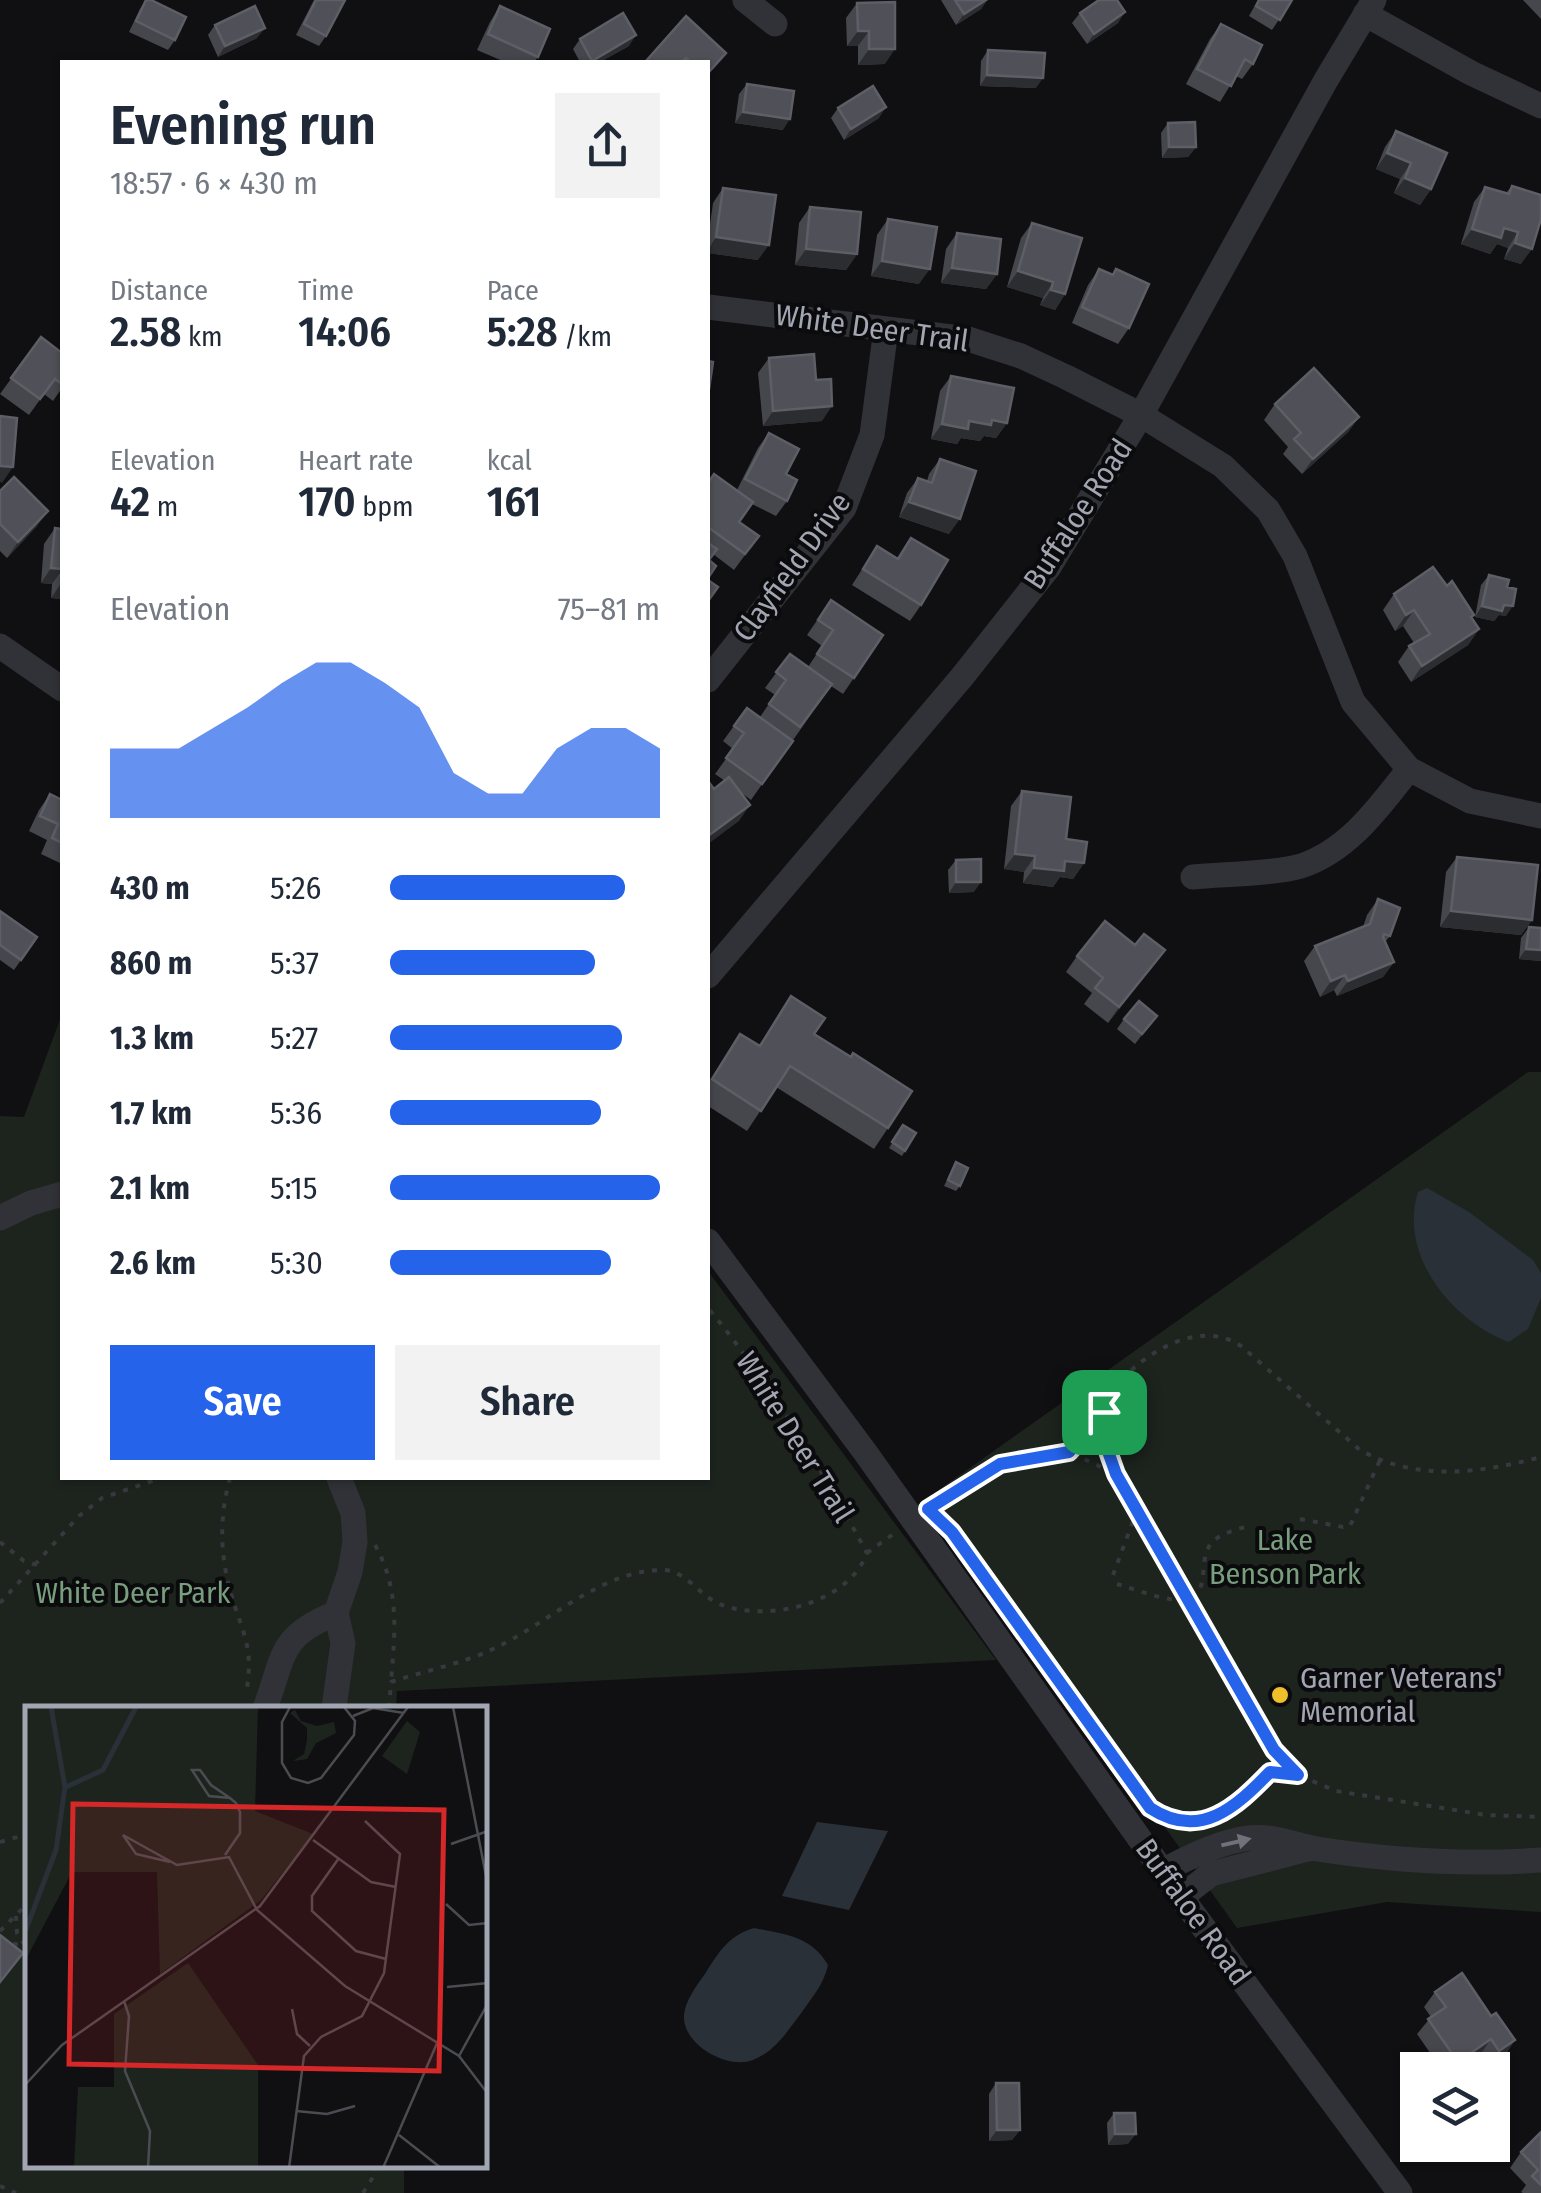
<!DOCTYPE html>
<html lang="en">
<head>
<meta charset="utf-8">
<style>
  body { margin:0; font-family:"Fira Sans Condensed",sans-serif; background:#f2f2f3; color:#1f2937; height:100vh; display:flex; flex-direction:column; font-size:38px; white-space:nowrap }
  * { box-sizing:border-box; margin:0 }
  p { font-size:32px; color:#747a83 }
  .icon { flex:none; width:55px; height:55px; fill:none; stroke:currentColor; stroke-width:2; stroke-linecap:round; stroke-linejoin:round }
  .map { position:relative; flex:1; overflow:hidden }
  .drawer { position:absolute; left:60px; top:60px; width:650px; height:1420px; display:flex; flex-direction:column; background:#fff; border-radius:0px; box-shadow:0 2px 8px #0004 }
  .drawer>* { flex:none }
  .controls { position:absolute; left:1400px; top:2052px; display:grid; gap:20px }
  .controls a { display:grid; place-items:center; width:110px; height:110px; border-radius:0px; background:#fff; box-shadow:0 2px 8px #0004; font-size:50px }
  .pin { position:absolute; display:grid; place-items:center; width:85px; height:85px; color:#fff; margin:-42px; border-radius:20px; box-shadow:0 5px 15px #0006 }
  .round { display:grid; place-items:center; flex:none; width:105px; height:105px; border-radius:0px; background:#f2f2f3 }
  .headline { display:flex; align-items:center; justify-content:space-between; height:170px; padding:0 50px }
  h1 { font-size:55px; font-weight:600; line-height:75px }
  .figures { display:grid; grid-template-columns:repeat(3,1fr); gap:15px; height:170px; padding:10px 50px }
  .figures div { display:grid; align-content:center }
  .figures b { font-size:42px; font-weight:600 }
  .figures small { font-size:28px; font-weight:400 }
  .figures p { font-size:28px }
  .chart { height:280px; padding:20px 50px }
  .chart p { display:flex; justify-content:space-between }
  .chart svg { width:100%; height:180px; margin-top:10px; fill:#2563eb; opacity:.7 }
  .primary-button { display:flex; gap:20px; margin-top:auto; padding:20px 50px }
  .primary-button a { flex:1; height:115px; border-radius:0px; background:#2563eb; color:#fff; font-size:40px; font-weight:600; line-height:115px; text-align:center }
  .primary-button a+a { background:#f2f2f3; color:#1f2937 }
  ul { padding:0 50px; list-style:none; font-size:32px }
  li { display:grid; grid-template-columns:160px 120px 1fr; align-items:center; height:75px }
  li i { height:25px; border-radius:12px; background:#2563eb }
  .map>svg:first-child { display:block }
</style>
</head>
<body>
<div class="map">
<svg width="1541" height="2193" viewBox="0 0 1541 2193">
  <rect width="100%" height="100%" fill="#101012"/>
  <path fill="#1d241e" d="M62 1014V1478H708V1271L996 1660 397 1691 396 1708H28V2166H404V2193H0V1116L24 1117Z
    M1528 1072H1541V1912L1387 1902 1237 1928 929 1497Z"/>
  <path fill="#293037" d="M1427 1188 1469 1212 1533 1260 1541 1273V1298L1528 1329 1509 1342C1452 1321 1398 1255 1418 1192Z
    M817 1822 888 1831 849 1910 782 1896Z
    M754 1928C785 1934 811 1936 828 1965 824 1984 813 1996 802 2012 788 2030 776 2051 753 2060 728 2070 682 2045 684 2015 685 2001 697 1985 705 1974 718 1953 729 1935 754 1928Z"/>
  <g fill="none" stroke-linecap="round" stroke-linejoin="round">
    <path stroke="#37393e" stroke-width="4" stroke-dasharray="5 8" stroke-linecap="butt" d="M1104 1412V1440L1115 1471
      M1069 1452C1082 1439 1097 1426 1105 1411 1111 1399 1114 1387 1124 1377 1153 1348 1203 1320 1241 1346L1360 1450C1417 1482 1481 1473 1541 1457
      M230 1478C219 1517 220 1555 231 1594 244 1637 254 1647 246 1694
      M930 1507 1014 1460 1069 1452 1116 1474 1275 1750 1298 1775 1336 1791 1486 1815 1541 1817
      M1300 1519 1343 1527 1350 1526 1380 1460
      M943 1523 1155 1812C1189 1828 1218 1820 1245 1796 1262 1782 1273 1772 1275 1750
      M0 1542 24 1561 37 1565
      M375 1545C400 1589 395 1633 391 1682
      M867 1553 896 1532
      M1113 1575 1136 1513
      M1117 1584C1137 1590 1159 1599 1179 1600 1213 1601 1197 1563 1210 1545 1218 1534 1232 1531 1245 1527
      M0 1603 79 1516 102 1498 161 1478
      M389 1708 391 1682C424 1671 461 1664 493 1649 546 1625 602 1569 664 1570 687 1571 701 1598 722 1605 769 1622 848 1604 867 1553 820 1467 771 1384 708 1308
      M1270 1772 1298 1775
      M0 1842 28 1834
      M16 1916 17 1933 24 1944
      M0 1931 28 1903
      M0 1943 28 1945
      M17 1954 28 1941
      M0 2186 16 2193
      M363 2193 375 2174V2166"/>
    <path stroke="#313237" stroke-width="25" d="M745 0 775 24
      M1365 14 1471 73 1541 106
      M708 307 968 339 1021 356 1066 377 1141 415 1223 466 1268 510 1295 556 1353 702 1409 769 1470 801 1541 816
      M0 646 62 689
      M708 680 844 508 872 435 886 329
      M1193 877C1224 874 1274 874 1301 866 1349 850 1379 807 1409 769
      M708 976 962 677 1049 567 1141 415 1326 80 1374 0
      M0 1218 31 1203 62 1194
      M708 1241 865 1452 1181 1897 1400 2193
      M265 1708C285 1656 277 1637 336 1613
      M334 1708 343 1643 336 1613 350 1572 355 1542 353 1513 339 1478
      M1162 1871C1190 1857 1218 1842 1249 1838 1274 1835 1293 1845 1317 1849 1388 1860 1469 1865 1541 1860
      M1181 1897 1211 1874 1308 1849"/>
  </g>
  <path fill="#46474d" d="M146 0 175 40 168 50 129 32 140 9Z
    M314 0H345L326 36 319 46 296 35Z
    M941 0H987L981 9 956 25Z
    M1258 0H1292L1272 30 1249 16Z
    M1523 0H1541V19Z
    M857 3 885 64 858 65V46H847L846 18Z
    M500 6 538 57 534 62H505L477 50 490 22Z
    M1080 13 1118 23 1087 44 1072 23Z
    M1221 24 1253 64 1242 79 1236 76 1220 102 1186 84 1210 39Z
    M215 25 257 38 218 57 208 35Z
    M580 39 629 46 600 62H580L573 49Z
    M988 50 1036 88 980 86 981 61Z
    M747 84 783 130 735 123 739 94Z
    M838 108 879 118 844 140 831 118Z
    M1168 123 1196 147 1188 157 1162 158 1161 133Z
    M1396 131 1431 189 1420 205 1394 193 1400 179 1376 169 1385 147Z
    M1512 186 1521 264 1504 259 1508 248 1497 244 1490 254 1461 244 1474 202 1485 187 1506 193Z
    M723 188 758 260 708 253V238L713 203Z
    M810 207 857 254 846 270 795 265 799 223Z
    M888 219 919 284 871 276 877 235Z
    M1032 223 1065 294 1055 310 1040 305 1043 298 1007 287 1021 238Z
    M957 233 997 274 986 289 941 283 946 249Z
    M1099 269 1112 275 1116 269 1129 328 1118 344 1072 323 1088 285Z
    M41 337 62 353V388L53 401 44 394 29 415 0 394Z
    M769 358 816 380 822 421 763 426 758 373Z
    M951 376 1007 423 996 438 984 436 980 441 961 438 957 444 931 439 940 391Z
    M1275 404 1359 417 1348 432 1302 474 1283 454 1288 447 1264 420Z
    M769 433 786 474 787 501 776 516 752 504 739 522 759 536 734 570 713 554 709 560 708 578V483L737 490 758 448Z
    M940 459 949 534 899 517 907 493 918 478 927 481 929 474Z
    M0 491 37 526 7 558 0 551Z
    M55 528 62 529V599L51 598 52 584 41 583 44 544Z
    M911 538 921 605 910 621 852 585 877 546 897 559Z
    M1489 575 1507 587 1506 616 1499 615 1494 621 1475 617 1481 585Z
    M1447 586 1474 615 1472 619 1479 629 1468 645 1411 682 1398 662 1409 646 1414 643 1403 626 1395 631 1383 610 1394 594Z
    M831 600 883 635 843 694 831 686 751 800 739 791V821L714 789 725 781 715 774 733 749 723 741 747 708 760 717 775 695 765 688 790 654 808 667 822 646 807 635Z
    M1022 791 1066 839 1084 863 1073 879 1060 877 1053 887 1023 883 1024 872 1004 869 1011 806Z
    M50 794 62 800V864L41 854 47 840 29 831 39 810Z
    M1457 857 1532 920 1521 935 1440 927 1446 872Z
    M956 860 974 892 949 893 948 870Z
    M1378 899 1390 936 1385 942 1394 962 1383 977 1337 996 1334 990 1320 997 1304 961 1315 946 1363 927 1367 915Z
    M0 911 37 937 14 970 0 960Z
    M1529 927 1541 928V961L1519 959 1521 938Z
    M1135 945 1165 950 1108 1023 1084 1004 1092 993 1066 972 1077 956Z
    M791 996 814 1034 888 1128 874 1149 776 1087 747 1131 708 1106V1083L740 1034 759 1046Z
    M1124 1019 1149 1026 1135 1044 1117 1029Z
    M903 1125 916 1133 902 1156 889 1148Z
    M956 1162 960 1186 956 1191 944 1186Z
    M1462 1973 1505 2056 1488 2067 1480 2055 1458 2070H1442L1417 2034 1431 2017 1424 2007 1435 1992Z
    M996 2083 1020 2130 1012 2140 989 2141V2094Z
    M1114 2113 1128 2144 1108 2145 1107 2123Z
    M1541 2132V2193H1523L1521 2192 1526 2185 1510 2168 1521 2152Z"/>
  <path fill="#2c2d31" d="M987 0 981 9 956 25 964 14Z
    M1125 12 1118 23 1087 44 1094 34Z
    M265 28 257 38 218 57 225 46Z
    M858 31H869L858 46H847Z
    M636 35 629 46 600 62H591Z
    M869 49H895L885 64 858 65Z
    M987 75 1043 78 1036 88 980 86Z
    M886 107 879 118 844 140 851 129Z
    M743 112 790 119 783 130 735 123Z
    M1169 147H1196L1188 157 1162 158Z
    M1387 153 1411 163 1400 179 1376 169Z
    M1405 178 1431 189 1420 205 1394 193Z
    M1504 228 1518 232 1508 248 1497 244 1490 254 1461 244 1472 229Z
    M716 237 769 245 758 260 708 253V250Z
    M1515 243 1532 249 1521 264 1504 259Z
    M806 249 857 254 846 270 795 265Z
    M882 261 930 269 919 284 871 276Z
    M952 268 997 274 986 289 941 283Z
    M1018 271 1053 282 1043 298 1007 287Z
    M1051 290 1065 294 1055 310 1040 305Z
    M832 406 822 421 763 426 773 411Z
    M1359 417 1348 432 1302 474 1313 459Z
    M992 420 1007 423 996 438 984 436 980 441 961 438 957 444 931 439 942 424Z
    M0 466 13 467 2 483 0 482Z
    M909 502 960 519 949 534 899 517Z
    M48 511 37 526 7 558 18 542Z
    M51 568 62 570 52 584 41 583Z
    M62 582V599L51 598Z
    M1504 605 1513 606 1506 616 1499 615 1494 621 1475 617 1482 606Z
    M1414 610 1403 626 1395 631 1406 615Z
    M1479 629 1468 645 1411 682 1422 666Z
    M750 805 739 821 708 844V836Z
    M1015 854 1035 856 1024 872 1004 869Z
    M1065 861 1084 863 1073 879 1060 877 1053 887 1023 883 1034 868Z
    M956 882H981L974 892 949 893Z
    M1451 911 1532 920 1521 935 1440 927Z
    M1526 949 1541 950V961L1519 959Z
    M1165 950 1154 965 1108 1023 1119 1007Z
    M1394 962 1383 977 1337 996 1348 981Z
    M1345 975 1334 990 1320 997 1331 981Z
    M1491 2039 1480 2055 1458 2070H1452L1458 2062Z
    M1515 2040 1505 2056 1488 2067 1499 2051Z
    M997 2130H1020L1012 2140 989 2141Z
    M1115 2134H1136L1128 2144 1108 2145Z"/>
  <path fill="#505158" stroke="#5d5e66" stroke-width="2.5" d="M146 0H151L186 17 175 40 136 21Z
    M316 0H345L326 36 304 24Z
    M955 0H986L964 14Z
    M1099 0H1117L1125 12 1094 34 1080 13Z
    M1259 0H1292L1280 20 1256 6Z
    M895 2V49H869V31H858L857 3Z
    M255 6 265 28 225 46 215 25Z
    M500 6 550 29 538 57 488 34Z
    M623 13 636 35 592 61 580 39Z
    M686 16 726 53 708 73V62H691L686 58 681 62H648L646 61Z
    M1221 24 1262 45 1253 64 1245 59 1231 86 1197 69Z
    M988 50 1045 53 1043 78 987 75Z
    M747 84 794 91 790 119 743 112Z
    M873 86 886 107 851 129 838 108Z
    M1195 122 1196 147H1169L1168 123Z
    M1396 131 1447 153 1431 189 1405 178 1411 163 1387 153Z
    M1512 186 1541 195V219L1532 249 1515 243 1518 232 1504 228 1501 238 1472 229 1485 187 1509 194Z
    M723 188 776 195 769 245 716 237Z
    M810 207 861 212 857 254 806 249Z
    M888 219 937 227 930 269 882 261Z
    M1032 223 1082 238 1065 294 1051 290 1053 282 1018 271Z
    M957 233 1001 239 997 274 952 268Z
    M1099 269 1113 275 1116 269 1149 284 1129 328 1082 307Z
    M41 337 62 353V384L55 379 40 399 11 378Z
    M814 354 816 380 831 379 832 406 773 411 769 358Z
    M708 361 713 362 708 396Z
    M1314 368 1359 417 1313 459 1294 439 1301 433 1275 404Z
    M951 376 1014 388 1007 423 992 420 991 425 969 421 968 429 942 424Z
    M0 416 17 418 13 467 0 466Z
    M769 433 799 449 786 474 797 480 787 501 745 479Z
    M940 459 976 471 960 519 909 502 918 478 932 483Z
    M714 474 753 502 739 522 759 536 745 554 708 527V483Z
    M14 477 48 511 18 542 0 524V491Z
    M55 528 62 529V569L51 568Z
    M911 538 948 560 921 605 863 569 877 546 898 559Z
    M708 543 717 549 709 560 716 566 708 578Z
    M1433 567 1447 586 1452 581 1474 615 1471 617 1479 629 1422 666 1409 646 1430 634 1414 610 1406 615 1394 594Z
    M1489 575 1509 580 1507 587 1516 589 1513 606 1504 605 1502 611 1482 606Z
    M708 580 718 587 708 601Z
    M831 600 883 635 854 678 817 654 833 630 818 620Z
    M790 654 832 684 800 727 769 704 786 680 776 672Z
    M747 708 793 741 762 784 726 758 744 733 734 726Z
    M729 777 750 805 708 836V781L714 789Z
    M1022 791 1071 797 1066 839 1087 842 1084 863 1065 861 1064 871 1034 868 1035 856 1015 854Z
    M50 794 62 800V843L52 838 58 824 40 816Z
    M1457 857 1538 865 1532 920 1451 911Z
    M981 859V882H956V860Z
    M1378 899 1400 908 1390 936 1384 934 1383 937 1394 962 1348 981 1345 975 1331 981 1315 946 1370 924Z
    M0 911 37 937 21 960 0 945Z
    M1105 921 1135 945 1144 934 1165 950 1119 1007 1095 988 1103 978 1077 956Z
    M1529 927 1541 928V950L1526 949Z
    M791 996 825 1018 814 1034 851 1057 853 1053 912 1091 888 1128 790 1066 761 1111 712 1079 740 1034 760 1046Z
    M1139 1001 1157 1016 1142 1034 1124 1019Z
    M903 1125 916 1133 905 1151 892 1142Z
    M956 1162 968 1168 960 1186 948 1180Z
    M0 1935 23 1953 0 1982Z
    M1462 1973 1491 2016 1496 2013 1515 2040 1499 2051 1491 2039 1458 2062 1428 2019 1446 2007 1435 1992Z
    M996 2083H1019L1020 2130H997Z
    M1114 2113H1135L1136 2134H1115Z
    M1541 2132V2185L1532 2176 1538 2170 1521 2152Z"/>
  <defs><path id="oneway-solid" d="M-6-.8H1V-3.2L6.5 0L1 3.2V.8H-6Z" transform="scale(2.5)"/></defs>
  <use fill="#6f717b" href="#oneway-solid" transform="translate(1236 1842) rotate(-13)"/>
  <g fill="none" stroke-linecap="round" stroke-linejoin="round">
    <g stroke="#fff" stroke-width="20">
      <path id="route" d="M1104 1412V1440L1116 1474 1274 1750 1298 1775 1270 1772C1236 1807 1200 1841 1150 1808L952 1532 928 1509 1000 1464 1069 1452Z"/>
    </g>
    <use href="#route" stroke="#2563eb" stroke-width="12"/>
  </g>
  <circle fill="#efbe2b" stroke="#0b0b0d" stroke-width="4" cx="1280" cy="1695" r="10"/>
  <g text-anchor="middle" stroke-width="8" stroke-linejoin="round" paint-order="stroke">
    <g font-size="30" fill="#a2a5b2" stroke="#0b0b0d">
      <text transform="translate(872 328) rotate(8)" y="10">White Deer Trail</text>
      <text transform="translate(1078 514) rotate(-57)" y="10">Buffaloe Road</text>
      <text transform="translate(792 567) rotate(-54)" y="10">Clayfield Drive</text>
      <text transform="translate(795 1437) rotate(58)" y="10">White Deer Trail</text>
      <text transform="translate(1193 1912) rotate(54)" y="10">Buffaloe Road</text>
    </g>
    <g font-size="30" fill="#789e7e" stroke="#0b0b0d">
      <text x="1285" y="1550">Lake<tspan x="1285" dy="34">Benson Park</tspan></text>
      <text x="133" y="1603">White Deer Park</text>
    </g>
    <g font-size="30" fill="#a2a5b2" stroke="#0b0b0d" text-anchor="start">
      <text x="1300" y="1688">Garner Veterans'<tspan x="1300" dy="34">Memorial</tspan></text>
    </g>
  </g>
  <g transform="translate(25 1706)">
    <rect width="462" height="462" fill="#101012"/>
    <path d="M0 1H233L230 105 288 128 236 194 135 268 132 166H47L0 255ZM270 4 276 15 292 20 309 16 311 27 291 37 282 53 268 55 279 48 282 34V22L265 7ZM382 15 395 26 382 68 357 50ZM163 257 233 359V462H49L53 381H89V308Z" fill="#1d241e"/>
    <path fill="none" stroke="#293037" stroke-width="5" d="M41 81 78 64 111 1M0 226 31 144 40 81 26 1"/>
    <path fill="none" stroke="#4a4c52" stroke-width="2.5" d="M265 1 257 16V57L266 72 283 77 296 72 329 29 330 15 319 1M428 1 463 180M328 10 348 2 379 7M288 134 346 176 371 181M426 138 463 125M200 149 215 127V106L211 97 205 92 186 79 175 64H167L184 90 205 92M314 152 287 190V205L331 245 361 253M145 156 111 148 98 129 152 159 204 151 232 204 320 280 434 350 463 388M421 198 444 219 463 217M422 281 463 277M99 295 104 310 100 365 125 425 123 462M267 303 272 328 285 340M434 350 463 297M0 379 37 339 235 200 383 1M271 405 302 408 330 400M374 429 416 462M264 462 279 350 296 331 337 310 359 267 375 148 340 115M358 462 413 335"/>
    <path fill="#d62828" fill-opacity="0.15" stroke="#d62828" stroke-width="5" d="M48 98 419 104 414 365 44 358Z"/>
    <rect width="462" height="462" fill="none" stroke="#a2a5b2" stroke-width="5"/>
  </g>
</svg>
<div class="controls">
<a><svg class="icon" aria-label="layers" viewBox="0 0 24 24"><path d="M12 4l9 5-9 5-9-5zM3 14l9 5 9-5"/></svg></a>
</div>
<div class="pin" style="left:1104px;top:1412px;background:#1e9e55"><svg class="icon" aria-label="arrive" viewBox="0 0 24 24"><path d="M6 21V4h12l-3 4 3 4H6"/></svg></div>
<section class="drawer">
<div class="headline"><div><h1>Evening run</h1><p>18:57 · 6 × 430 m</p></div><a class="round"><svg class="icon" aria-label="share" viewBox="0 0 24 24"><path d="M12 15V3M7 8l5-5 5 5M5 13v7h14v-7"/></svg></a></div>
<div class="figures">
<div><p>Distance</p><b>2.58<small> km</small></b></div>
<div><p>Time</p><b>14:06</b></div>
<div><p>Pace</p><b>5:28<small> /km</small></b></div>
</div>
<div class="figures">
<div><p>Elevation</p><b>42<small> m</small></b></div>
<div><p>Heart rate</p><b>170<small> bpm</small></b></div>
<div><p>kcal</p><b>161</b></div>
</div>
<div class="chart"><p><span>Elevation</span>75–81 m</p>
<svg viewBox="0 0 160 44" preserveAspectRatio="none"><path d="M0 44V27L10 27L20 27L30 22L40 17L50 11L60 6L70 6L80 11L90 17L100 33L110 38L120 38L130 27L140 22L150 22L160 27V44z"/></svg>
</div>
<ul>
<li><b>430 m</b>5:26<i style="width:87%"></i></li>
<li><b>860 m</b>5:37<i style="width:76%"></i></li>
<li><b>1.3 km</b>5:27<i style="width:86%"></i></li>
<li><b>1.7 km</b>5:36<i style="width:78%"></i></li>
<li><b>2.1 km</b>5:15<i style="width:100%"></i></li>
<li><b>2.6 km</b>5:30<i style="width:82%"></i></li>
</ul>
<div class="primary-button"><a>Save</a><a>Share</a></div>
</section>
</div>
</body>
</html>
